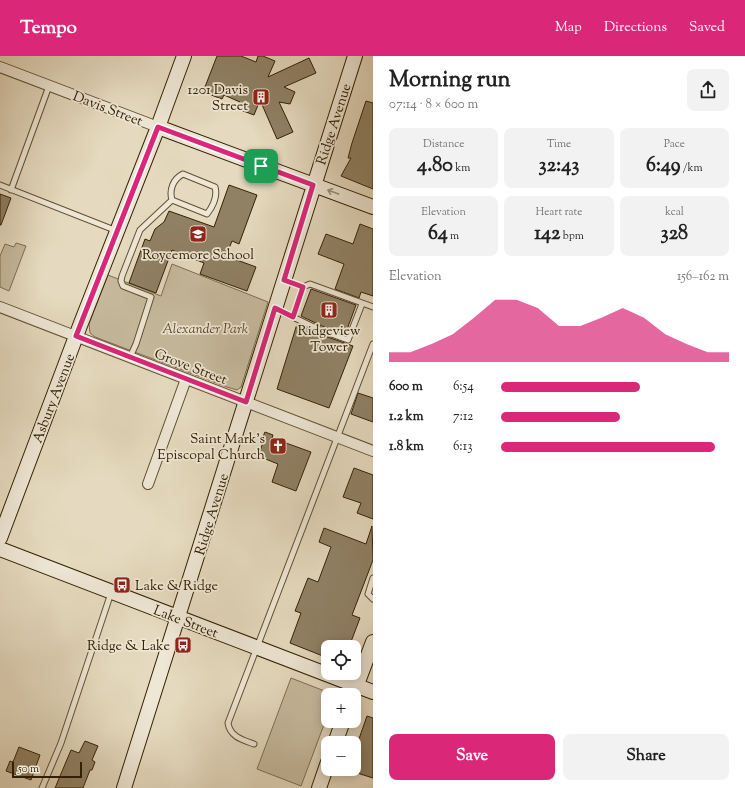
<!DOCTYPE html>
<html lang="en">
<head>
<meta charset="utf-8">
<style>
  body { margin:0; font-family:"Sorts Mill Goudy",serif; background:#f2f2f2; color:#222; height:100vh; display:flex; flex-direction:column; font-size:15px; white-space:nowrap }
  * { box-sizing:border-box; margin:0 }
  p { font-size:13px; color:#767676 }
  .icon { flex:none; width:22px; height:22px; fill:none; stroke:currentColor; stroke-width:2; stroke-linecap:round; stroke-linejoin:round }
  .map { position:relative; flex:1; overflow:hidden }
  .sheet { display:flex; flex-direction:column; background:#fff; width:372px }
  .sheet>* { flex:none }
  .buttons { position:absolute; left:321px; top:584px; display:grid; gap:8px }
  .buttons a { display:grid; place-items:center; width:40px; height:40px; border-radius:8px; background:#fff; box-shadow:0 2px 10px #0003; font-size:20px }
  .scale { position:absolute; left:12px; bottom:10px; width:70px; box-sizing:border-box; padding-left:4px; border:2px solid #342103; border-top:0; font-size:11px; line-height:14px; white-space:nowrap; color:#342103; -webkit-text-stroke:3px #eee7d5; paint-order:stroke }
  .pin { position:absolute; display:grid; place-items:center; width:34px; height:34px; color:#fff; margin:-17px; border-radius:8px; box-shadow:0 2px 6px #0006 }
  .round { display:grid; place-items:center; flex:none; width:42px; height:42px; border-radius:8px; background:#f2f2f2 }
  .headline { display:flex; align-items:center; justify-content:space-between; height:68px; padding:0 16px }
  h1 { font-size:22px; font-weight:800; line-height:30px }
  .figures { display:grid; grid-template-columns:repeat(3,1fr); gap:6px; height:68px; padding:4px 16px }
  .figures div { display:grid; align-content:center; border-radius:8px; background:#f2f2f2; text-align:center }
  .figures b { font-size:20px; font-weight:800 }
  .figures small { font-size:11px; font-weight:400 }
  .figures p { font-size:11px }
  .chart { height:112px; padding:8px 16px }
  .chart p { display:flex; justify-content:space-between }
  .chart svg { width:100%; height:72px; margin-top:4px; fill:#db2777; opacity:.7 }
  .cta { display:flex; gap:8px; margin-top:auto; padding:8px 16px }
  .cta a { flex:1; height:46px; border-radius:8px; background:#db2777; color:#fff; font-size:16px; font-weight:800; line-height:46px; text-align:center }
  .cta a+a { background:#f2f2f2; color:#222 }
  ul { padding:0 16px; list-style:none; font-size:13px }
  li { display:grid; grid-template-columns:64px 48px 1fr; align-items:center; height:30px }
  li i { height:10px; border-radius:5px; background:#db2777 }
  header { display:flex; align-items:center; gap:24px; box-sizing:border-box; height:56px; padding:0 20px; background:#db2777; color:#fff }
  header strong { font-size:19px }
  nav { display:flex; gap:22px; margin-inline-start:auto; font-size:14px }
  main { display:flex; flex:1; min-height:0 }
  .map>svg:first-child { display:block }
</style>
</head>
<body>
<header>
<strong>Tempo</strong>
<nav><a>Map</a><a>Directions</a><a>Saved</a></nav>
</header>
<main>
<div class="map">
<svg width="373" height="732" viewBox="0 0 373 732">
  <rect width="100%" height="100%" fill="#e5dabf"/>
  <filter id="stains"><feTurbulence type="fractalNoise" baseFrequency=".005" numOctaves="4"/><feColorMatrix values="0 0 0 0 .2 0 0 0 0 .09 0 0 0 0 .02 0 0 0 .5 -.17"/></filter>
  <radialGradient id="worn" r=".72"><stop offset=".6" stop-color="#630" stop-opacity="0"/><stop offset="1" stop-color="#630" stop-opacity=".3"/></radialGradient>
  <path fill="#c7bb9f" stroke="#7e6e51" d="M16 187 26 190 9 235 0 231V200L5 188 14 191Z
    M172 208 268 246 241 331 237 334 227 331 95 281 90 277 89 268 108 219 161 240Z
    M291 622 335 639H328V658L301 730 257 713Z"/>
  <path fill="#908165" stroke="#342103" d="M217 0H241L256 6 258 0H263L275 5 268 21 309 2 316 17 284 31 295 36 290 48 279 46 293 76 277 83 260 44 254 59 238 53 240 46 224 39 222 43 203 36Z
    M366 45 373 47V133L341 120 351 102H348L352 87Z
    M229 129 257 139 239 188 232 185 226 200 256 211 247 235 200 218 204 207 172 194 156 237 129 227 145 183 150 185 155 173 164 166 169 155 214 171Z
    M0 138 11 142 1 169H0Z
    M360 168 373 173V240L361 236 359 242 335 233 344 208 318 198 326 178 353 188Z
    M311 233 356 249 345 279 322 270 301 260Z
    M297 268 319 278 353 290 329 352 277 333Z
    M358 337 373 342V366L351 358Z
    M265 376 273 379 272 382 311 396 296 435 272 426 278 408 258 400 264 384 262 383Z
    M354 412 373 419V463L357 457 361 447 343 441Z
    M372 470 373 504 352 559 360 562 349 591H328V602L290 587 301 557 295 555 308 522 318 526 331 491 319 486 324 472 366 488Z
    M367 660 373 662V722L354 716V697Z
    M85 685 98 690 92 704 95 706 92 714H90L83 732H55L71 694 79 697Z
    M19 691 40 699 31 724 6 715 10 705 13 706Z"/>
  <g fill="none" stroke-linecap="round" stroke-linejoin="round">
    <g stroke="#604f32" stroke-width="7">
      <path id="lane" d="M183 118 215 131C218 141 213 150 207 158L172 144C169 134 173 123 183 118Z
        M0 129 117 175
        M11 134 49 30
        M285 225 303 231 310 228 373 251
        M276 253 320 274 348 284 362 248
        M293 261 303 231
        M130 301 136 288 151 241 123 230 121 225 122 220 140 174 172 144
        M373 522 368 538 373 543
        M254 688C243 684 230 681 228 667L373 288
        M42 732 61 687 111 537"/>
    </g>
    <g stroke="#604f32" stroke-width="12">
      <path id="street" d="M0 11 158 71
        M0 251 373 395
        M148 428 186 323"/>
    </g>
    <g stroke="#342103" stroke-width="16">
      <path id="secondary" d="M158 71 373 151
        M0 482 81 267 158 71 184 0
        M0 493 373 636
        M353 639 373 586
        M335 687 343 665
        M124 732C202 488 276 244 355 0
        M319 732 328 706"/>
    </g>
    <use href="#lane" stroke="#eee7d5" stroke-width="5"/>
    <use href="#street" stroke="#eee7d5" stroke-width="10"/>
    <use href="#secondary" stroke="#eee7d5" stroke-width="14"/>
  </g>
  <defs><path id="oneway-shaft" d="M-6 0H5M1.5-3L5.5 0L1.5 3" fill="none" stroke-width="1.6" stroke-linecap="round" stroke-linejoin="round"/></defs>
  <use stroke="#9a8e76" href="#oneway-shaft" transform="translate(333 136) rotate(-160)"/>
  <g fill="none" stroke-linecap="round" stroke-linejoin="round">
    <g stroke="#fff" stroke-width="8">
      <path id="route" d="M158 71 313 129 284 224 303 231 293 261 275 252 246 346 76 280Z"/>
    </g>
    <use href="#route" stroke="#db2777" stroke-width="5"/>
  </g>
  <defs>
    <g id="building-square" transform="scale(0.9)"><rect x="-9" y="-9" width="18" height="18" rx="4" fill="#8f2418" stroke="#eee7d5"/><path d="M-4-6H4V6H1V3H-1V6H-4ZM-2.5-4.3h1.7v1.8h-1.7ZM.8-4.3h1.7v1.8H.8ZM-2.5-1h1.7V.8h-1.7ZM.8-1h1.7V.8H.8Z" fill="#fff"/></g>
    <g id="school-square" transform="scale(0.9)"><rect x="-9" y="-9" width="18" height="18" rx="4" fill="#8f2418" stroke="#eee7d5"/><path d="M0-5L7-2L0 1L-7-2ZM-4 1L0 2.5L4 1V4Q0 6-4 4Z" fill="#fff"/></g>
    <g id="church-square" transform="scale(0.9)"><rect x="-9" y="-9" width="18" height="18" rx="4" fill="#8f2418" stroke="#eee7d5"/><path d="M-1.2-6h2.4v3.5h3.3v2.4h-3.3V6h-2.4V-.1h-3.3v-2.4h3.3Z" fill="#fff"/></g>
    <g id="bus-square" transform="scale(0.9)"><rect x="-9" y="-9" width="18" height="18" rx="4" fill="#8f2418" stroke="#eee7d5"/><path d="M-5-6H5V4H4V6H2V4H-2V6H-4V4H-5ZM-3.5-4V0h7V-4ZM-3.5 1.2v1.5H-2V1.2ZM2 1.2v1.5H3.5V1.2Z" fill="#fff"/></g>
  </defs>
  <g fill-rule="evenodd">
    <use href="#building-square" x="261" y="41"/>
    <use href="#school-square" x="198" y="178"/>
    <use href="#building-square" x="329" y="254"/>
    <use href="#church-square" x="278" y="390"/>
    <use href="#bus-square" x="122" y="529"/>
    <use href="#bus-square" x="183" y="589"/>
  </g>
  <g text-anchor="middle" stroke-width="3.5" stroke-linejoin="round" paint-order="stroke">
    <g font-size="14" fill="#342103" stroke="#eee7d5" text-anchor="end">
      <text x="248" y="38">1201 Davis<tspan x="248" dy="16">Street</tspan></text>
      <text x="198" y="203" text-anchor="middle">Roycemore School</text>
      <text x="329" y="279" text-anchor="middle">Ridgeview<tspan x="329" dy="16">Tower</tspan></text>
      <text x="265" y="387">Saint Mark's<tspan x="265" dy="16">Episcopal Church</tspan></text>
      <text x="135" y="534" text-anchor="start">Lake &amp; Ridge</text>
      <text x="170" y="594">Ridge &amp; Lake</text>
    </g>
    <g font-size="14" fill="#342103" stroke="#eee7d5">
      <text transform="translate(108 52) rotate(21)" y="5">Davis Street</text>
      <text transform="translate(333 68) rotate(-72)" y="5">Ridge Avenue</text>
      <text transform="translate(191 310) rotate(21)" y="5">Grove Street</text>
      <text transform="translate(53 342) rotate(-69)" y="5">Asbury Avenue</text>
      <text transform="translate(211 458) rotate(-73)" y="5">Ridge Avenue</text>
      <text transform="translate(186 565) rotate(21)" y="5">Lake Street</text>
    </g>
    <g font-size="14" font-style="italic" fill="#59482a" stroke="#eee7d5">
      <text x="205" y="277">Alexander Park</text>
    </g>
  </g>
  <rect width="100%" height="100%" filter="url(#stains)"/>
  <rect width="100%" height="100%" fill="url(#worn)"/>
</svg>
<div class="buttons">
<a><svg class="icon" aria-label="locate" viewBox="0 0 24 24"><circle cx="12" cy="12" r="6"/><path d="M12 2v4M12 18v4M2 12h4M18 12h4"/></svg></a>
<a>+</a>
<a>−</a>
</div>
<div class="scale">50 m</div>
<div class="pin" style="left:261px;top:110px;background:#1e9e55"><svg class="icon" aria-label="arrive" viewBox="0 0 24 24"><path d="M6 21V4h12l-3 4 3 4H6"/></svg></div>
</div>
<section class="sheet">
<div class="headline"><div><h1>Morning run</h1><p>07:14 · 8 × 600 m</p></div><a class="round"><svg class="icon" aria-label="share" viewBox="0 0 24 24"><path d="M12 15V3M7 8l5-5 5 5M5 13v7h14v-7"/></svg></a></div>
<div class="figures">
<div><p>Distance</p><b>4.80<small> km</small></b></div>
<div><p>Time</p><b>32:43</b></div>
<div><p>Pace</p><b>6:49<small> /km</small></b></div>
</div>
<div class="figures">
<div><p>Elevation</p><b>64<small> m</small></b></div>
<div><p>Heart rate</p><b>142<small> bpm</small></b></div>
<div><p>kcal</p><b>328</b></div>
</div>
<div class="chart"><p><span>Elevation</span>156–162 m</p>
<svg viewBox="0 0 160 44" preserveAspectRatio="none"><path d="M0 44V38L10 38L20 33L30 27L40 17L50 6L60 6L70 11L80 22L90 22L100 17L110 11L120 17L130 27L140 33L150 38L160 38V44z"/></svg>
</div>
<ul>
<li><b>600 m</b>6:54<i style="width:61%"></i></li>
<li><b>1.2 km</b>7:12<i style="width:52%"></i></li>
<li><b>1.8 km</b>6:13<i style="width:94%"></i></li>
</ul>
<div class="cta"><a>Save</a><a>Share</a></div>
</section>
</main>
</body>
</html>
